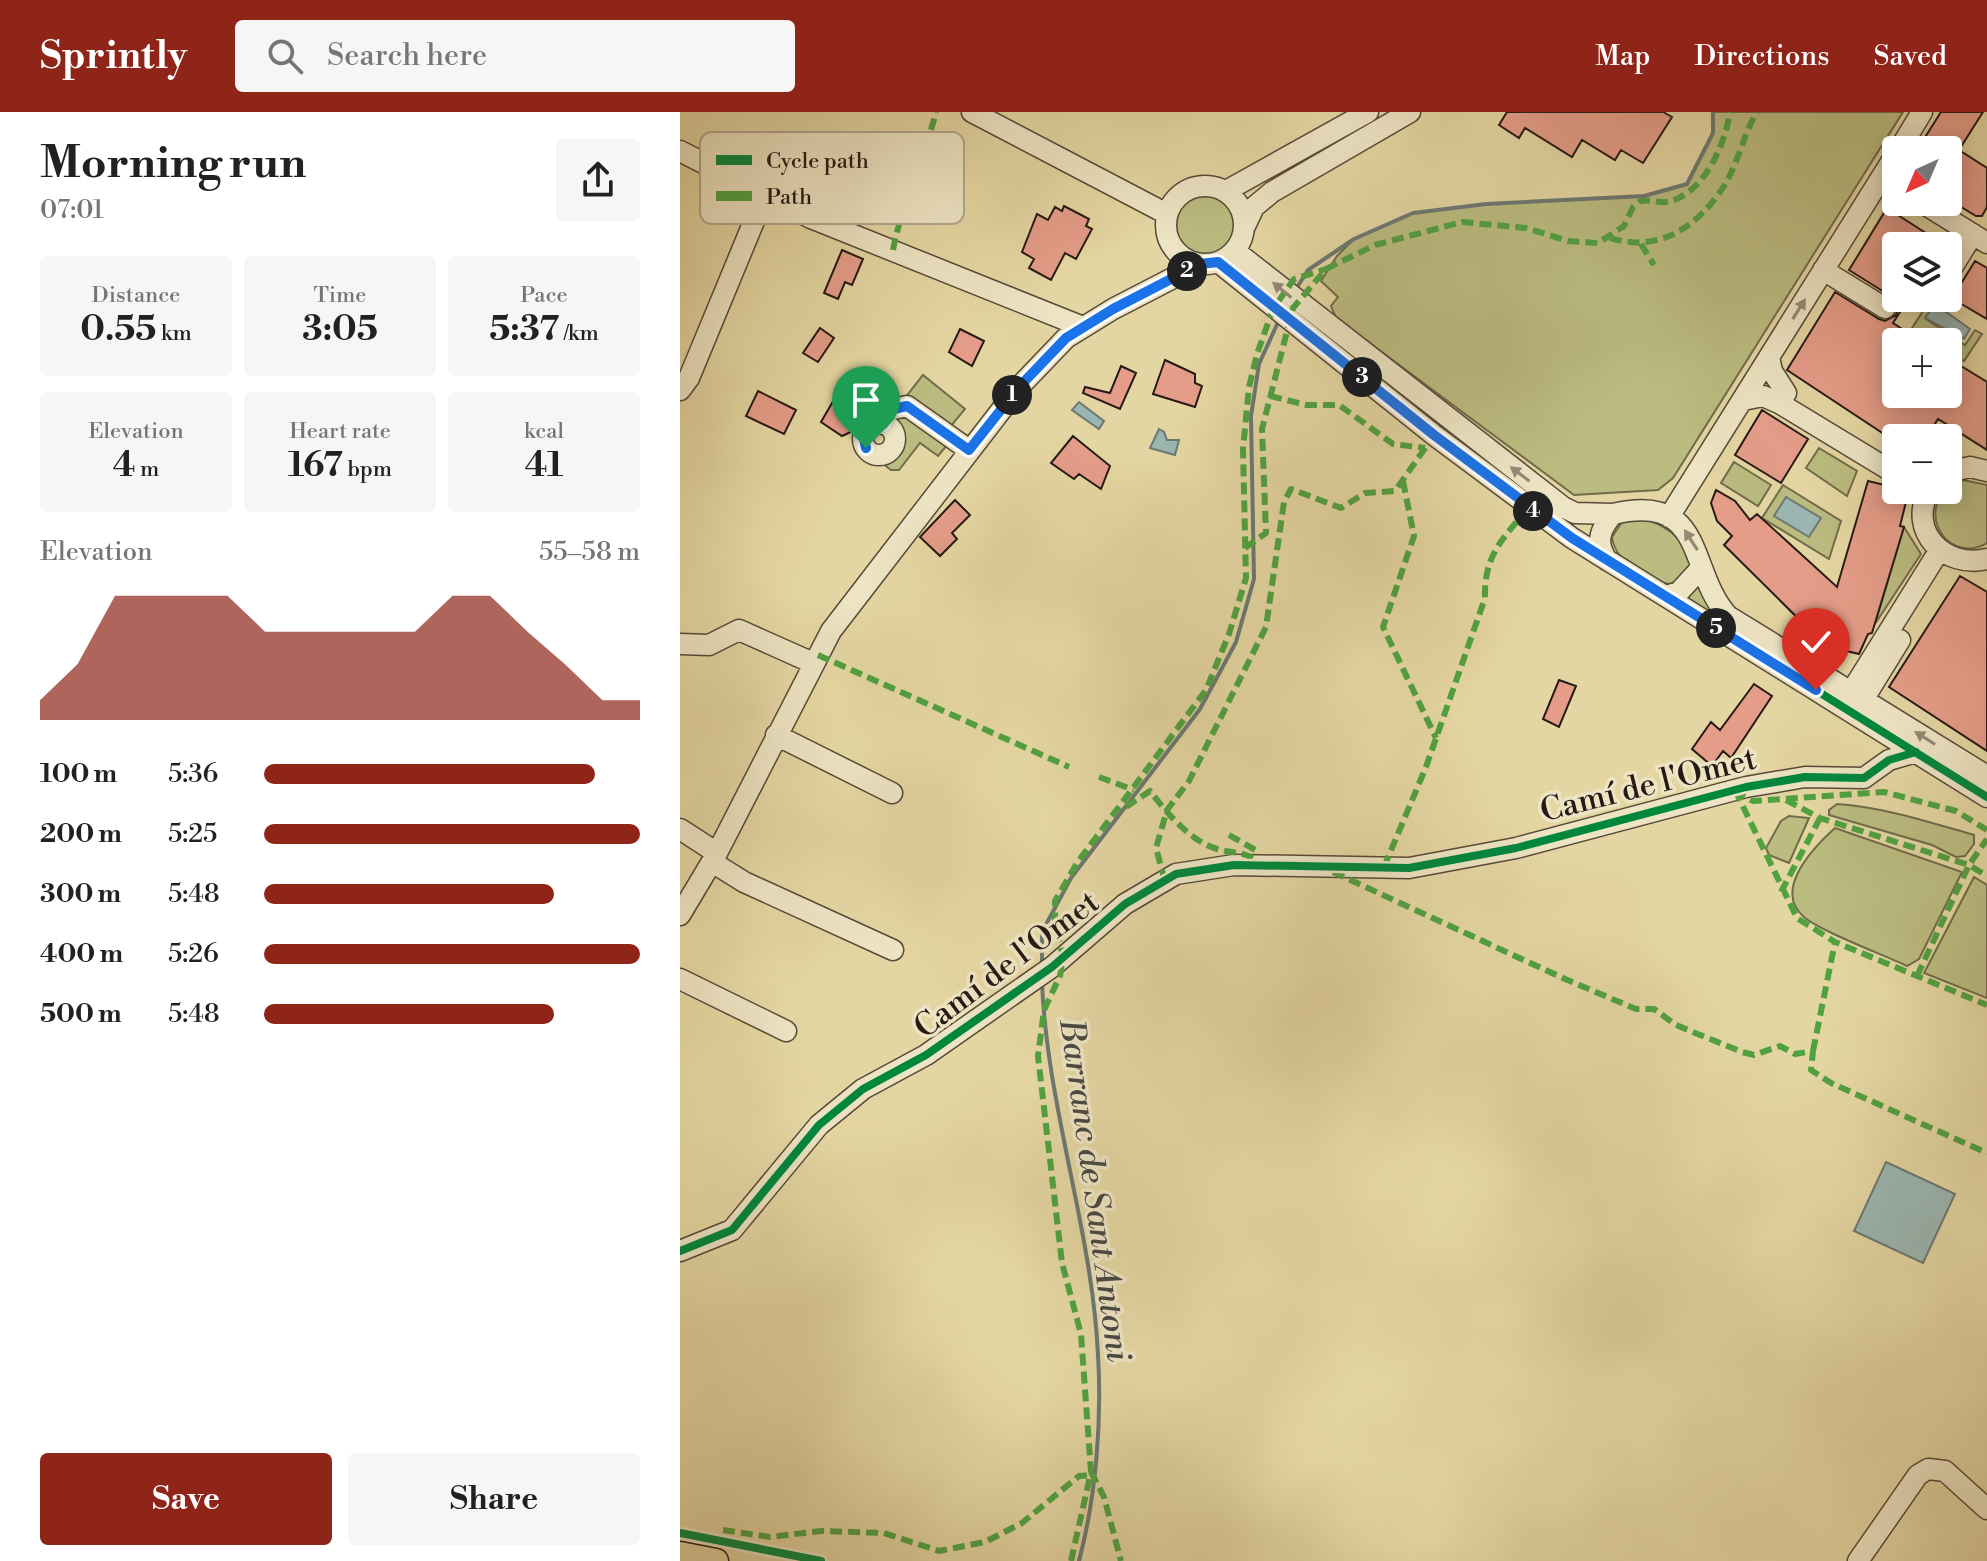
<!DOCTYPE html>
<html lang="en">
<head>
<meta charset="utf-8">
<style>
  body { margin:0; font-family:"Libre Bodoni",serif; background:#f6f6f6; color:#202124; height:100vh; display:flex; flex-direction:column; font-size:30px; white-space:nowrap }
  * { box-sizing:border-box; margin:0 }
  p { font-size:26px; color:#757577 }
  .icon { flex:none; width:44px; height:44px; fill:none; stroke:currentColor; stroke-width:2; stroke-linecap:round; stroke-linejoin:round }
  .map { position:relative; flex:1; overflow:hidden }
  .panel { display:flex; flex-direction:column; background:#fff; width:680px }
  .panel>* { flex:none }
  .needle { width:52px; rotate:224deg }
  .fabs { position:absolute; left:1202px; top:24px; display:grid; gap:16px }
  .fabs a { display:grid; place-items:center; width:80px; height:80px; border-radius:8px; background:#fff; box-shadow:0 4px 20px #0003; font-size:40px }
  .pin { position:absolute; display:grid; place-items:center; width:68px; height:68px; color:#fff; margin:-82px -34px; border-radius:50% 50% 50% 0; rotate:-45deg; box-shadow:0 0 8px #0007 }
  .pin .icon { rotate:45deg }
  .km { position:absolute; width:40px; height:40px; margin:-20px; border-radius:50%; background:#222; color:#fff; font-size:22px; line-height:40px; text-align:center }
  .round { display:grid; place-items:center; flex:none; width:84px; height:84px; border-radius:8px; background:#f6f6f6 }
  .headline { display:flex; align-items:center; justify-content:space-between; height:136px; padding:0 40px }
  h1 { font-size:44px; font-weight:700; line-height:60px }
  .metrics { display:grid; grid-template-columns:repeat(3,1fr); gap:12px; height:136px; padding:8px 40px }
  .metrics div { display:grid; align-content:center; border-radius:8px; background:#f6f6f6; text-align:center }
  .metrics b { font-size:34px; font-weight:700 }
  .metrics small { font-size:22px; font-weight:400 }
  .metrics p { font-size:22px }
  .chart { height:224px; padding:16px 40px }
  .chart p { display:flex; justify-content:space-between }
  .chart svg { width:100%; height:144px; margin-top:8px; fill:#8f2418; opacity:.7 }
  .button { display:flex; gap:16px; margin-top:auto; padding:16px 40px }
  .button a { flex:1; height:92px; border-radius:8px; background:#8f2418; color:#fff; font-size:32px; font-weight:700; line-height:92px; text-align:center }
  .button a+a { background:#f6f6f6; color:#202124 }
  ul { padding:0 40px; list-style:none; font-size:26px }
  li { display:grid; grid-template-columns:128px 96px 1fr; align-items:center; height:60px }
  li i { height:20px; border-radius:10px; background:#8f2418 }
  header { display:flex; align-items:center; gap:48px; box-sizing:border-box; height:112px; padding:0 40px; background:#8f2418; color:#fff }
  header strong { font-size:38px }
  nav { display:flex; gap:44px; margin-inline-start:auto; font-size:28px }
  .search { width:560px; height:72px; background:#f6f6f6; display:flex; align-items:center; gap:20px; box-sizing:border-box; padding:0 28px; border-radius:8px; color:#757577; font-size:30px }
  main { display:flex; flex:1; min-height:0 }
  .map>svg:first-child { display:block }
</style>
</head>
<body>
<header>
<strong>Sprintly</strong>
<div class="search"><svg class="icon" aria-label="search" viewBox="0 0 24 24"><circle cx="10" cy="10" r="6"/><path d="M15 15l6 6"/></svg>Search here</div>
<nav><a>Map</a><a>Directions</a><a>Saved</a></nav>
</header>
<main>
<section class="panel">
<div class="headline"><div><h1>Morning run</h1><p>07:01</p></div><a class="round"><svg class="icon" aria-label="share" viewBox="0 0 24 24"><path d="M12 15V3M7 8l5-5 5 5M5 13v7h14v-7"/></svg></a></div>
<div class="metrics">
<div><p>Distance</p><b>0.55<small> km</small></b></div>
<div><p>Time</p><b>3:05</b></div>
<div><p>Pace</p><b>5:37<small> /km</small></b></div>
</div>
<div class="metrics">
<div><p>Elevation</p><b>4<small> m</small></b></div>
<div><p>Heart rate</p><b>167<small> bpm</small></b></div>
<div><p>kcal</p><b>41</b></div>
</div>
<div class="chart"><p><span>Elevation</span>55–58 m</p>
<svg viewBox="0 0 160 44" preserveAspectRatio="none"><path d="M0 44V38L10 27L20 6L30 6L40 6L50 6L60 17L70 17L80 17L90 17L100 17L110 6L120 6L130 17L140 27L150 38L160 38V44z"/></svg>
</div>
<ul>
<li><b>100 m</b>5:36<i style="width:88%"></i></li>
<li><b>200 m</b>5:25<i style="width:100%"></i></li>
<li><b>300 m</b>5:48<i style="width:77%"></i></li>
<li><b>400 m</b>5:26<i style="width:100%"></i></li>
<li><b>500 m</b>5:48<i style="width:77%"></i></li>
</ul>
<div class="button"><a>Save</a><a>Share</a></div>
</section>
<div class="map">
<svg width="1307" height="1449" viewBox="0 0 1307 1449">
  <rect width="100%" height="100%" fill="#e4d6a2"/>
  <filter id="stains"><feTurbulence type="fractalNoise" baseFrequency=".0025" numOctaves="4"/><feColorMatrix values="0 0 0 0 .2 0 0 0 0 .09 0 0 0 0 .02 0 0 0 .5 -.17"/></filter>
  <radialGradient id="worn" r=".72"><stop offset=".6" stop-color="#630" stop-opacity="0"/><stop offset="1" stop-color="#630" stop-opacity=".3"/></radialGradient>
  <path fill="#bbbc80" stroke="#706b4a" stroke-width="2" d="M1033 0H1223L993 366 978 378 894 383 656 206 651 194 658 185 641 169 657 144 674 127 733 101 806 92 964 84 1007 72 1033 21Z
    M492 115a32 32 0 1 1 64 0a32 32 0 1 1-64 0Z
    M1251 187 1257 190 1246 207 1285 233 1295 218 1302 222 1284 249 1275 243 1268 244V230H1259L1253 225 1251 227 1232 216Z
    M243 263 285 297 271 314 225 286Z
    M220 301 268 332 258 344 240 331 219 358H211L202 351C226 343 222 326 214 308Z
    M1139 336 1177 359 1167 384 1126 356Z
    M1054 350 1091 373 1078 394 1041 371Z
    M1283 368 1307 373V431C1262 456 1230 386 1283 368Z
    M1103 373 1161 409 1149 447 1082 406Z
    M965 407C990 415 1006 429 1013 455L1000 472C975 475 935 452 932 425L942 410Z
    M1224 415 1241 442 1195 512Z
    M1019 470 1136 565 1001 485Z
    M1157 692C1203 695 1249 710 1294 723V732L1285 744 1276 745 1252 733 1149 703V698Z
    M1109 704 1129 706 1109 751 1089 743 1086 736 1101 709Z
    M1155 716 1282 760 1239 847 1227 854C1204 843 1140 819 1124 805 1092 778 1134 735 1155 716Z
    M1294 765 1307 773V886L1244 861Z"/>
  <path fill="#9bb6b1" stroke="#6c7873" stroke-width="2" d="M1255 192 1290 217 1284 227 1245 206Z
    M399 290 424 309 419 317 392 298Z
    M479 317 484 320 487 328H499L495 343 470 336Z
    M1106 385 1141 406 1129 425 1094 404Z
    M1206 1050 1275 1082 1243 1151 1174 1119Z"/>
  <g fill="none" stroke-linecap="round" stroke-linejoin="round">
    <path stroke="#6c7873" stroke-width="4" d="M616 177 628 158 674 127 733 101 806 92 964 84 1007 72 1033 21V0
      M362 853V820L391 766 520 597 556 530 574 467 571 304 579 252 600 206
      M362 870C367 996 412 1117 418 1243 422 1310 416 1384 399 1449"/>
  </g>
  <path fill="#e59d89" stroke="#261a15" stroke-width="2" d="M827 0H983L992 5 963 51 941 38 935 48 902 28 892 45 845 16 839 26 819 13Z
    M1261 0H1303L1279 38 1307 56V95L1302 104H1296L1268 87V38H1237Z
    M384 94 409 107 406 114 412 117 396 147 385 141 371 168 349 156 354 147 342 140 357 102 368 108 375 95 382 99Z
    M1207 96 1266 134H1216V186H1229L1213 211 1242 230H1216V282H1268V246L1307 270V338L1258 307 1246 326H1210L1107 258 1155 180 1199 207 1205 209 1216 203 1218 196 1212 185 1169 158Z
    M162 138 183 147 172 173 165 170 158 187 144 181Z
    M1295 149 1307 156V207L1278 190 1280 187 1274 183Z
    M140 216 154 226 138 250 123 241Z
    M280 217 304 229 292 254 269 240Z
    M485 248 515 262V271L522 274 515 295 473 282Z
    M441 254 456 261 440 297 403 281 405 275 430 281Z
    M78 279 116 298 104 322 66 304Z
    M159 279 181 292 177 298 181 300 179 308 173 319 162 324 141 310Z
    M1082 298 1128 327 1101 371 1055 343Z
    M393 324 430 354 421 377 399 362 394 367 371 351Z
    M1188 369 1213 375 1227 386 1220 414 1224 415 1192 521 1188 522 1179 542 1146 534 1044 433 1052 424 1037 409 1031 391 1036 378 1055 389 1070 408 1077 402 1157 475Z
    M275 388 290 403 272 421 277 427 260 444 240 425Z
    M1280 464 1307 480V639L1209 575Z
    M879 568 896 574 879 615 863 607Z
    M1074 572 1092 584 1051 646 1043 639 1032 654 1012 637 1031 610 1040 618Z"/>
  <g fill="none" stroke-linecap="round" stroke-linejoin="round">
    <g stroke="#564938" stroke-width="23">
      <path id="minor" d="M292 0 487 102
        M1219 38 1242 0
        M0 39 131 106 403 215
        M486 113a39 39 0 1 1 78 0a39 39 0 1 1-78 0Z
        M546 79 688 0
        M1241 90 1307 131
        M565 114 574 95 592 80 730 0
        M555 139 883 395 895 401 933 402
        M538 150 754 323 892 426 1307 685
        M1143 158 1205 196
        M1268 162 1293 122
        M1089 245 1092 259 1106 281
        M0 278 9 266 84 85
        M1063 288 1083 284 1099 291 1216 362
        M183 327a16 16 0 1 1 32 0a16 16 0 1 1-32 0Z
        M203 312 209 298 227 294 289 338
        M1268 360 1290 355 1307 359
        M1249 378C1227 420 1265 457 1307 447
        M989 405 1216 42
        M927 448C915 430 920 417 933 402 1027 380 1007 459 1048 504L1307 664
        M986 484 999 480 1021 456
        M0 532 29 533 59 518 133 551
        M1171 580 1259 439
        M1183 588 1220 528
        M96 623 212 681
        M0 717 37 741
        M32 750 64 770 213 838
        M0 803 37 741 151 519 339 275 386 226 433 197 520 152
        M0 867 106 919
        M0 1139 52 1118 139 1013 183 977 246 943 372 855 445 792 496 762 554 753 729 756 836 736 1066 675 1125 665 1184 666 1209 648 1236 640
        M1178 1449 1238 1363 1248 1357 1265 1359 1307 1397"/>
    </g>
    <g stroke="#261a15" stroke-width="27">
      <path id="major" d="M0 1442 36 1449"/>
    </g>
    <use href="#minor" stroke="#ede4c3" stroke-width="20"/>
    <use href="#major" stroke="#e4d6a2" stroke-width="24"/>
    <path stroke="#50a140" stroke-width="6" stroke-dasharray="12 6" stroke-linecap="butt" d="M930 126C978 141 1017 116 1044 74 1058 52 1063 23 1077 0
      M961 132 974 153
      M213 138C222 91 244 47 256 0
      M590 284 627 293H659L713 332 745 336
      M723 369 734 424 703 515 756 626
      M565 436 586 421 582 317 613 196 646 157 695 133 782 110 846 116 888 129 918 131 944 114 953 95 960 89C970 87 977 91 986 90 1023 84 1045 33 1050 0
      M138 543 389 655
      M419 665 454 678
      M1055 678 1117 806 1155 830 1307 893
      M1055 678 1073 689 1204 680 1276 699 1307 718
      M1106 688 1140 706 1289 753 1307 764
      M446 695 470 679C487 701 510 729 537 737 557 743 559 737 579 750
      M549 723 579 740
      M704 755 746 655 805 486C804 442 823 427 849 395
      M653 760 885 867 956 897H974L996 913 1062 940 1074 943 1100 934 1115 942 1133 939 1131 958 1151 971 1307 1041
      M485 769 476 736 487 698 509 669 586 515 604 390 611 377 661 396 685 381 715 379 748 332
      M1101 780 1140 706
      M1237 864 1289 753 1307 727
      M1133 939 1155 830
      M411 1360 424 1385 441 1449
      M43 1418 90 1425 141 1419 204 1421 259 1439 305 1430 342 1411 399 1364 413 1363
      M391 1449 411 1360 401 1222 382 1151 358 944 364 898 380 864 383 845 375 811V789L397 751 526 578 549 522 566 466 563 337 569 275 577 242 593 197 614 167 646 157"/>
    <g stroke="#ede4c3" stroke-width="13">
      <path id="cycleway" d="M538 150 754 323 892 426 1307 685
        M0 1139 52 1118 139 1013 183 977 246 943 372 855 445 792 496 762 554 753 729 756 836 736 1066 675 1125 665 1184 666 1209 648 1236 640
        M0 1421 141 1449"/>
    </g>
    <use href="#cycleway" stroke="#00873e" stroke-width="8"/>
  </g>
  <defs><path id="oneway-solid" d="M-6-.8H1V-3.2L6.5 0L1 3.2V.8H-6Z" transform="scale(2)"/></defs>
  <g fill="#938975">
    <use href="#oneway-solid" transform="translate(602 178) rotate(-141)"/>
    <use href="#oneway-solid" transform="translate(1119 197) rotate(-58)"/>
    <use href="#oneway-solid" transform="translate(840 362) rotate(-143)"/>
    <use href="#oneway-solid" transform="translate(1011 428) rotate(-123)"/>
    <use href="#oneway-solid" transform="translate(1245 626) rotate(-148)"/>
  </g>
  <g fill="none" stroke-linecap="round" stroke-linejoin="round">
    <g stroke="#fff" stroke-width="16">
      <path id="route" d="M186 336 184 326 188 316 203 312 209 298 227 294 289 338 339 275 386 226 433 197 520 152 538 150 754 323 892 426 1136 578"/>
    </g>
    <use href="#route" stroke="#1a73e8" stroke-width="10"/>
  </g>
  <g text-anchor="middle" stroke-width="7" stroke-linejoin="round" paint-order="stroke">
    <g font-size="32" fill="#261a15" stroke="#ede4c3">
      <text transform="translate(968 672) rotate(-14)" y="11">Camí de l'Omet</text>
      <text transform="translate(326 852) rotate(-37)" y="11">Camí de l'Omet</text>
    </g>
    <g font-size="34" font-style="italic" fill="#494944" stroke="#ede4c3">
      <text transform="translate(416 1078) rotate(82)" y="12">Barranc de Sant Antoni</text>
    </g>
  </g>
  <rect x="20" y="20" width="264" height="92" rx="12" fill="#ede4c3" stroke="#b1a78f" stroke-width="2"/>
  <rect x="36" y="43" width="36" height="10" fill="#00873e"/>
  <rect x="36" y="79" width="36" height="10" fill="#50a140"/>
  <g font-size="22" fill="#261a15">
    <text x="86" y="56">Cycle path</text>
    <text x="86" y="92">Path</text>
  </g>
  <rect width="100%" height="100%" filter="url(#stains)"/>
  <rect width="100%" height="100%" fill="url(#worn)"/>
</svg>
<div class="fabs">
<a><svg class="needle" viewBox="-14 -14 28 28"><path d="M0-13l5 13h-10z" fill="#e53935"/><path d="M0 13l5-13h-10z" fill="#757577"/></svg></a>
<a><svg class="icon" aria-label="layers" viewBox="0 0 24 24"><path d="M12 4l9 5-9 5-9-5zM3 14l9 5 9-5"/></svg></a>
<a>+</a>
<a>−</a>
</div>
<div class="pin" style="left:186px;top:336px;background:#1e9e55"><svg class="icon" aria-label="arrive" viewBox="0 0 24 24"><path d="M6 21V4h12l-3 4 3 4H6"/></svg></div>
<div class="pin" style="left:1136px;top:578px;background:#d93025"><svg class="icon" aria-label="check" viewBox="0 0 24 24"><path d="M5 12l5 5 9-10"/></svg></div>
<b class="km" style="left:332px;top:283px">1</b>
<b class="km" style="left:507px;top:159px">2</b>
<b class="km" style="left:682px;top:265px">3</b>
<b class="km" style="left:853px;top:399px">4</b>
<b class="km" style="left:1036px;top:516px">5</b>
</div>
</main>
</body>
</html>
